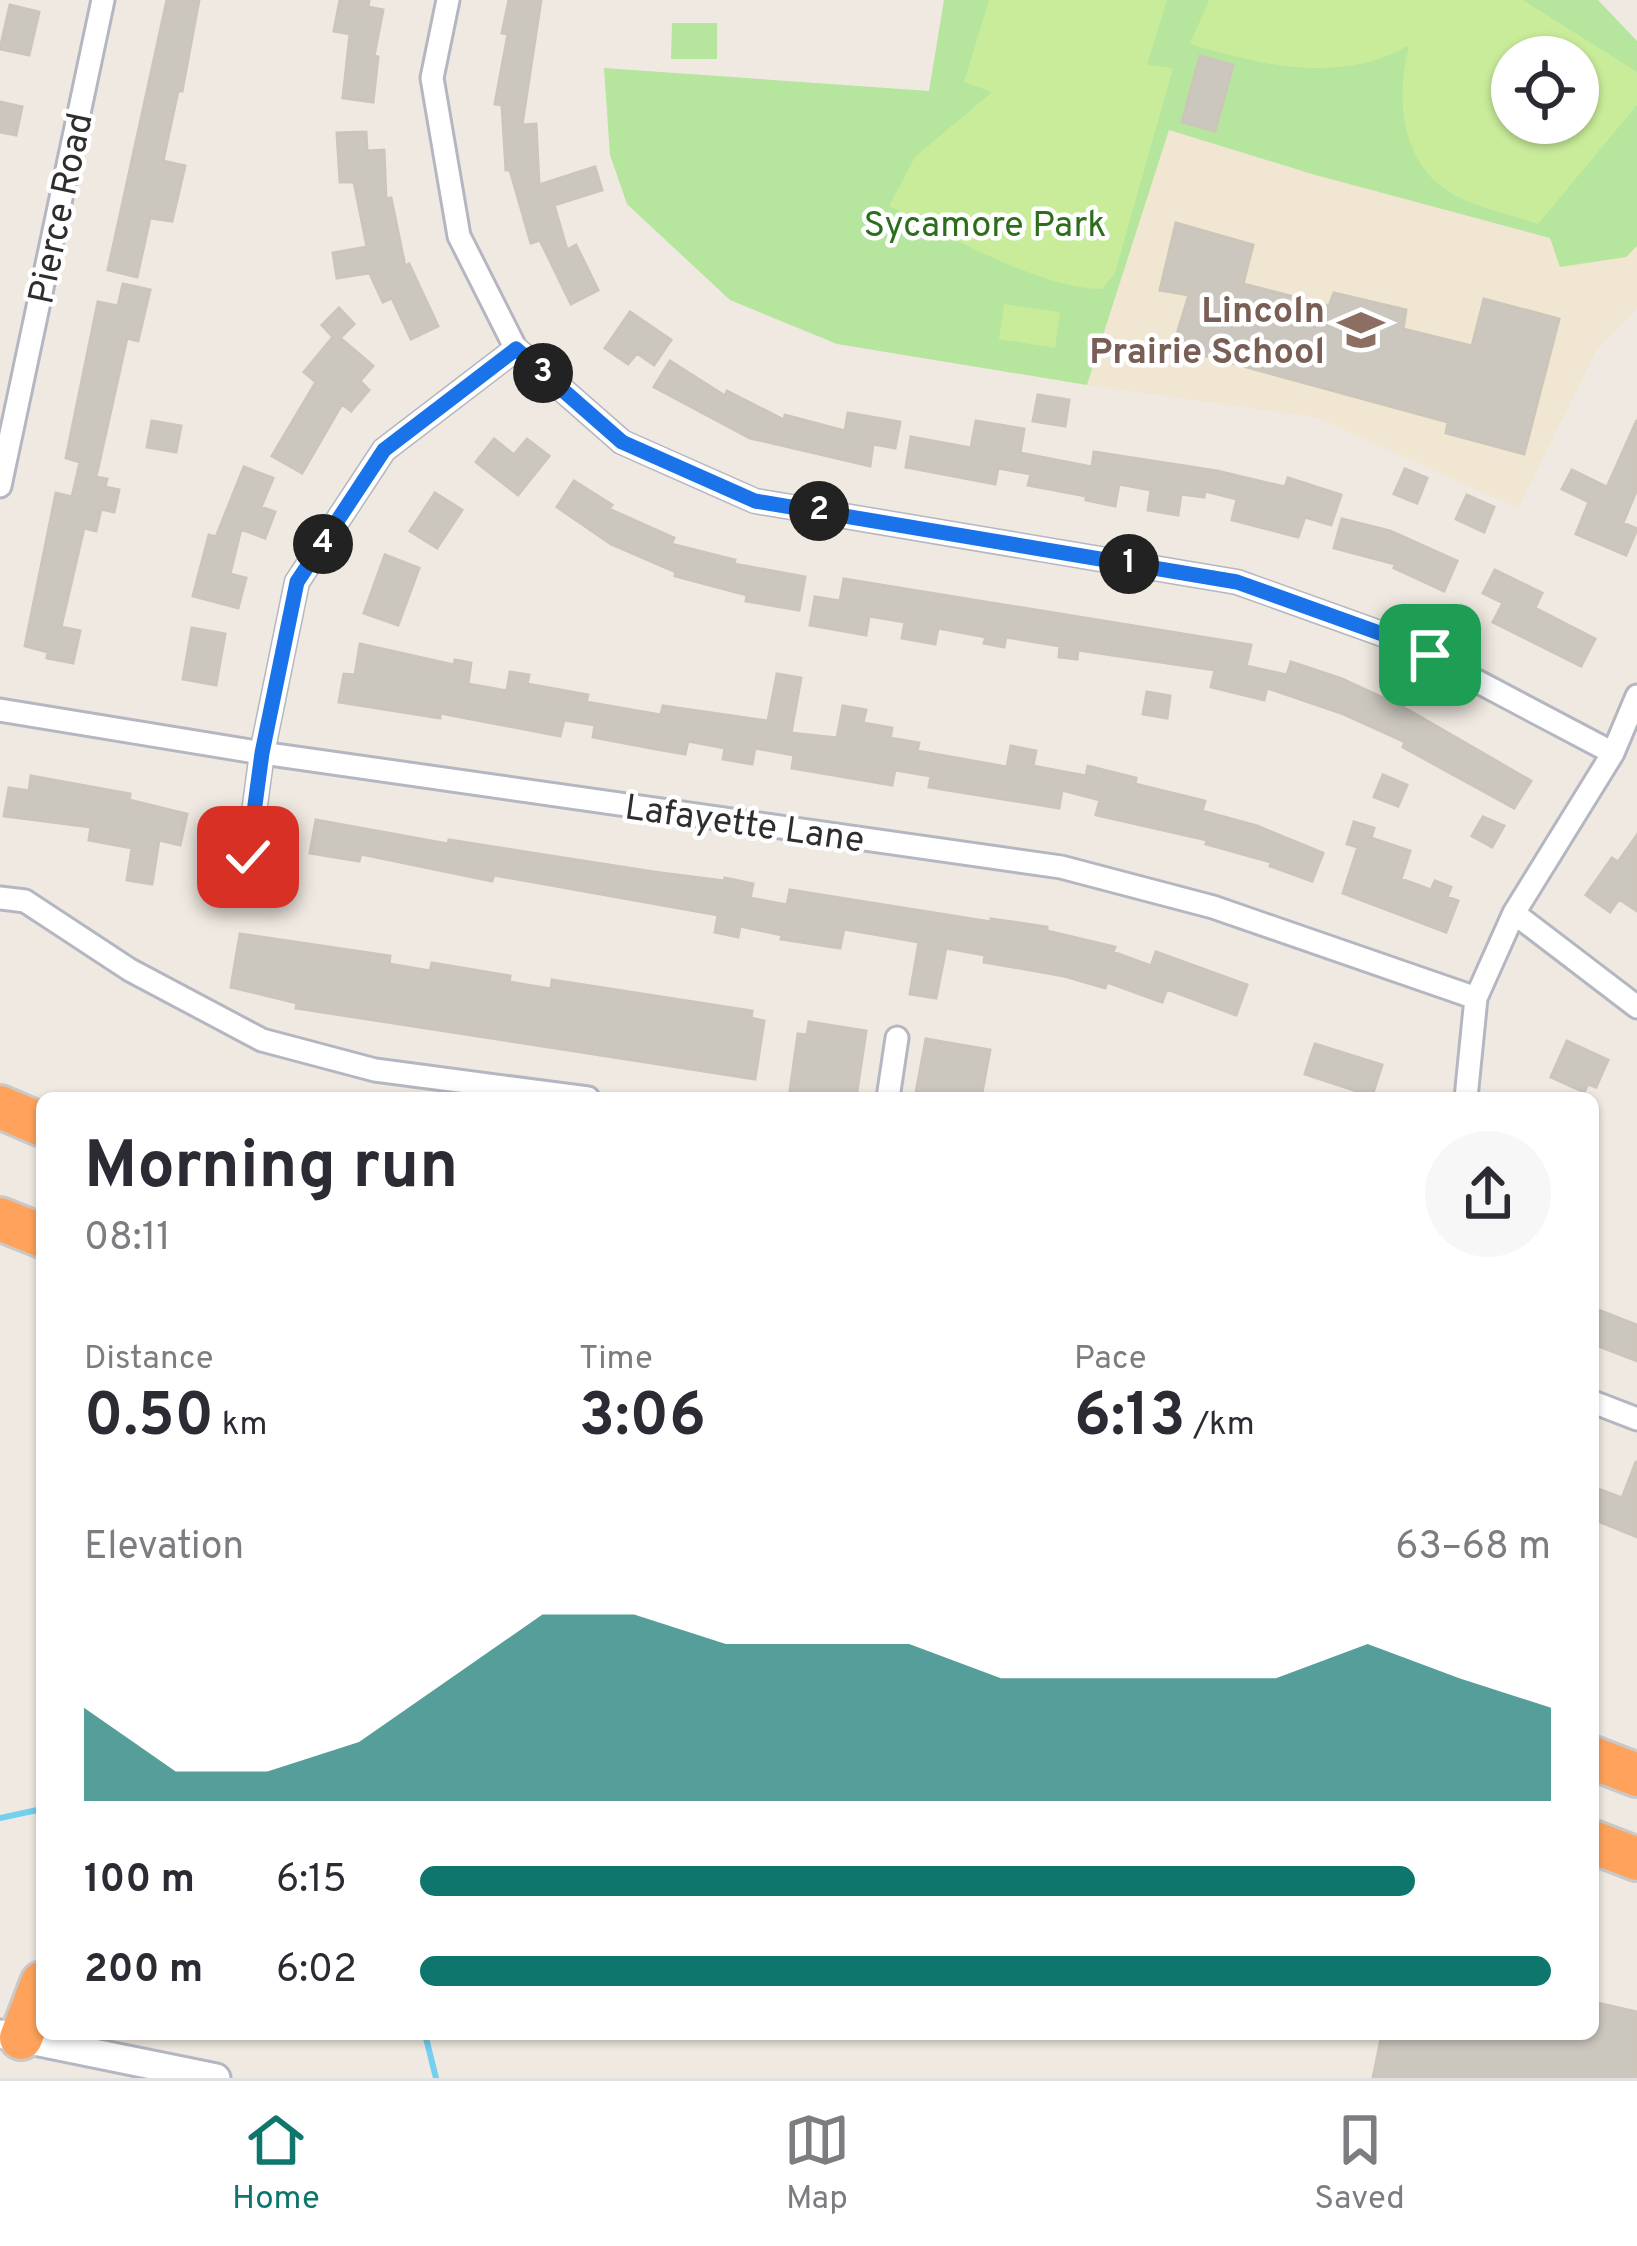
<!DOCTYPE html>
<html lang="en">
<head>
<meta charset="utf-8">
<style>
  body { margin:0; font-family:Overpass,sans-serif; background:#f7f7f7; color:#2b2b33; height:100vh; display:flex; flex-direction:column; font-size:45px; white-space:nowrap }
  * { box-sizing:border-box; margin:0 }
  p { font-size:39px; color:#7c7c81 }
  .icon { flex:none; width:66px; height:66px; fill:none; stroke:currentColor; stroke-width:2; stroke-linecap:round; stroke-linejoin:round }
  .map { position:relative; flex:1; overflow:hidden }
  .sheet { position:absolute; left:36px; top:1092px; width:1563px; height:948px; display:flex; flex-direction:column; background:#fff; border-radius:18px; box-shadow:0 3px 9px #0004 }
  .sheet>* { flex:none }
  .buttons { position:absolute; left:1491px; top:36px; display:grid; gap:24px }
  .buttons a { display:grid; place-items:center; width:108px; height:108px; border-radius:50%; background:#fff; box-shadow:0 3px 9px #0004; font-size:60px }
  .pin { position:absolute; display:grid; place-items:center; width:102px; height:102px; color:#fff; margin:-51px; border-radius:24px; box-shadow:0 6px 18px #0006 }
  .km { position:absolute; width:60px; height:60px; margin:-30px; border-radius:50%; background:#222; color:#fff; font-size:33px; line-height:60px; text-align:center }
  .round { display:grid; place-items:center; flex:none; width:126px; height:126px; border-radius:63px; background:#f7f7f7 }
  .overview { display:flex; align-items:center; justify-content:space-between; height:204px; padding:0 48px }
  h1 { font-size:66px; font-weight:700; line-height:90px }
  .metrics { display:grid; grid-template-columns:repeat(3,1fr); gap:18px; height:204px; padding:12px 48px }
  .metrics div { display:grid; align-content:center }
  .metrics b { font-size:60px; font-weight:700 }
  .metrics small { font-size:33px; font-weight:400 }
  .metrics p { font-size:33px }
  .chart { height:336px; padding:24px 48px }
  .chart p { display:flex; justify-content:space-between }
  .chart svg { width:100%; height:216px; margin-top:12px; fill:#0f766e; opacity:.7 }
  ul { padding:0 48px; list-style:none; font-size:39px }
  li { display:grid; grid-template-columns:192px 144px 1fr; align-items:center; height:90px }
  li i { height:30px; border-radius:15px; background:#0f766e }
  .menu { display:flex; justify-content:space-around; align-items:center; height:168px; border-top:3px solid #e1e1e2; background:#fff; font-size:33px; color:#7c7c81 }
  .menu a { display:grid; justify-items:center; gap:6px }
  .menu .current { color:#0f766e }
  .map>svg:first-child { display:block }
</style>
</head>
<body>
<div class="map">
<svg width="1637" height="2078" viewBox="0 0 1637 2078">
  <rect width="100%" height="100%" fill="#efe9e1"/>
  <path fill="#f0e6d1" d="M1169 130 1291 168 1625 257 1637 246V308L1596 351 1518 508 1315 417 1087 385Z"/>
  <path fill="#b6e59e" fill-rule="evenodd" d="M944 0H1598L1637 41V246L1626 257 1560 267 1550 238 1312 174 1169 130 1087 385 837 344 730 300 627 204 610 155 604 68 929 91ZM1512 57H1578V123H1512Z
    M672 23H717V59H671Z"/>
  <path fill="#c9ec9a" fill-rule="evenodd" d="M989 0H1167L1147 65 1173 68 1115 273 1102 289C1040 289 946 234 889 206L915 157 992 92 964 82Z
    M1209 0H1523L1637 72V105L1538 224C1512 215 1481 209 1456 196 1401 167 1395 100 1409 45 1342 85 1260 65 1190 44ZM1578 57V123H1512V57Z
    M1004 304 1060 312 1055 348 999 339Z"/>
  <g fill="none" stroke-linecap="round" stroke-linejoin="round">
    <path stroke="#75cff0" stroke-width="6" d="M0 1818 42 1809
      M425 2034 436 2078"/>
  </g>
  <path fill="#cbc7bf" stroke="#cbc5ba" stroke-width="3" d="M167 0H199L182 91H178L163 161 185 166 172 221 150 218 137 277 108 270Z
    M340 0H369L368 7 383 10 374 56 378 57 373 102 343 98 350 34 334 31Z
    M509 0H541L522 125 536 124 539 185 595 167 602 190 554 205 567 250 576 245 598 290 571 304 540 240 531 243 510 170H506L502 105 495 104 508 34 502 33Z
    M10 5 39 12 29 55 0 49Z
    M1200 56 1233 65 1215 131 1182 122Z
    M0 102 22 107 16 135 0 132Z
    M366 132 367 151 384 150 386 199 391 198 405 266 409 264 438 326 411 339 392 298 383 302 371 276 375 272 337 278 333 253 367 247 354 182H340L337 133Z
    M1176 223 1253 245 1243 284 1329 306 1334 293 1406 310 1403 329 1472 346 1484 299 1559 319 1524 454 1446 433 1448 422 1173 347 1189 295 1160 290Z
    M123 284 150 290 138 341 127 338 96 477 107 479 105 487 119 490 114 512 101 509 96 531 84 528 61 627 80 631 73 663 47 658 48 652 25 646 56 493 72 497 80 462 66 458 98 302 118 306Z
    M339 308 354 324 340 338 373 366 360 381 369 390 351 411 342 404 302 473 272 456 316 382 304 372 333 337 322 325Z
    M630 312 671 340 654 365 637 353 628 364 605 348Z
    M670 361 725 396 727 391 784 420 785 415 845 431 848 413 900 422 895 448 873 444 870 466 750 438 654 387Z
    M1038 395 1069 400 1065 426 1033 421Z
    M1637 420V489L1623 523 1637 529 1626 555 1576 534 1589 502 1562 489 1572 470 1607 487Z
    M152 421 181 426 176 452 147 447Z
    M976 421 1024 429 1020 453 1092 467 1094 452 1217 471 1285 487 1288 478 1341 495 1331 525 1305 517 1298 537 1232 520 1237 499 1205 491 1204 497 1181 494 1178 515 1148 510 1151 490 1119 484 1115 506 1086 500V496L1028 485 1031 474 998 468 995 484 906 467 911 437 971 448Z
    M494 439 514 455 527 439 549 456 518 495 476 462Z
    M244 467 273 478 261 507 275 512 265 538 241 529 230 574 246 578 238 608 193 596 209 535 216 537Z
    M1405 469 1427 478 1417 503 1394 494Z
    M574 481 612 505 609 509 674 538 671 544 735 560 734 564 805 577 799 610 746 601 747 595 675 576 676 572 611 544 557 507Z
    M435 493 462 510 437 548 410 531Z
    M1467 495 1494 507 1484 532 1456 519Z
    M1342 519 1390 531 1457 561 1444 591 1394 568 1395 564 1334 548Z
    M385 555 419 568 398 625 364 613Z
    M1495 570 1542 593 1535 608 1595 639 1581 666 1493 622 1503 603 1483 593Z
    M844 579 1251 645 1246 666 1287 675 1291 662 1342 679 1403 707 1531 781 1514 808 1403 747 1405 742 1341 713 1267 688 1264 700 1211 687 1215 670 1078 650 1077 659 1059 657 1060 646 1006 637 1004 647 984 643 986 637 938 628 935 644 902 638 905 622 869 616 866 635 810 625 815 597 840 601Z
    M192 628 225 634 216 685 183 679Z
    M360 644 454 665 455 660 471 663 468 684 507 691 510 672 529 675 527 684 588 695 586 702 661 715 663 706 768 721 777 674 801 678 791 733 837 738 843 706 866 710 863 723 892 728 890 738 919 743 917 751 1007 767 1011 746 1036 751 1033 766 1086 776 1088 766 1136 778 1135 784 1205 801 1202 811 1257 826 1323 853 1312 881 1270 866 1271 862 1206 844 1207 840 1096 815 1100 800 1062 790 1059 808 929 787 931 776 895 770 892 785 792 768 794 755 755 748 752 764 723 759 725 748 688 741 685 754 656 749 593 737 595 725 564 720 560 736 440 713V718L339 702 344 674 355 675Z
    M1147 692 1170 696 1167 718 1143 714Z
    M1383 775 1407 785 1398 806 1374 797Z
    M31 776 130 794 129 800 187 814 180 845 159 840 152 884 127 880 132 848 89 840 91 827 4 816 9 788 29 791Z
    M1483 817 1504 826 1492 847 1472 836Z
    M316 820 448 844 449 840 654 872 724 881 725 878 753 884 750 898 787 905 790 890 991 922V919L1047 927V931L1115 947 1113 952 1151 966 1156 952 1247 985 1236 1015 1167 989 1162 1002 1107 982 1105 988 1064 976 984 962 985 955 946 948 936 998 910 994 919 942 844 929 840 948 781 939 782 935 740 926 738 937 715 932 718 915 494 875 492 881 361 854 359 861 310 853Z
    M1354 822 1374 828 1371 838 1410 851 1401 879 1431 890 1435 881 1451 887 1447 897 1458 901 1446 932 1343 893 1358 847 1347 844Z
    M1637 835V911L1619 899 1610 912 1586 895 1612 858 1618 862Z
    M240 934 390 956 389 964 430 971 432 963 510 976 509 982 551 989 552 980 752 1011 751 1018 764 1021 755 1079 296 1008 297 1003 231 987Z
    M809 1022 866 1031 856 1098H789L798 1034 807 1035Z
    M926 1039 990 1050 981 1098H915Z
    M1567 1041 1608 1060 1596 1087 1588 1084 1584 1092 1551 1077Z
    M1315 1044 1382 1065 1372 1096 1305 1074Z
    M1593 1308 1637 1325V1361L1593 1344Z
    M1636 1462H1637V1537L1593 1519V1487L1622 1498Z
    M1593 2002 1637 2012V2078H1373L1382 2034H1593Z"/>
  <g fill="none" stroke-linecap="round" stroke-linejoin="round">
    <g stroke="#b4b7c1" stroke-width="27">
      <path id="minor" d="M448 0 432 78 459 236 516 349 622 442 755 501 1237 582 1399 640 1613 753
        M0 486 103 0
        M0 710 262 753 1061 867 1213 907 1476 998
        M248 857 262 753 297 582 384 450 516 349
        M0 898 25 901 130 970 262 1040 375 1070 588 1098
        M1514 913 1637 1007
        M888 1098 897 1038
        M1466 1098 1476 998 1514 913 1613 753 1637 696
        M1593 1402 1637 1419"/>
    </g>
    <g stroke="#b4b7c1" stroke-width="33">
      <path id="tertiary" d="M0 2034 216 2078"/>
    </g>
    <g stroke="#c9c9c9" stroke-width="48">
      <path id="motorway" d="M0 1107 42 1125
        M0 1219 42 1236
        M1593 1758 1637 1775
        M1593 1842 1637 1859
        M21 2038 42 1983"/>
    </g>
    <use href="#minor" stroke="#fff" stroke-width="21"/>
    <use href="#tertiary" stroke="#fff" stroke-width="27"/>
    <use href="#motorway" stroke="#ffa35c" stroke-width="42"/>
  </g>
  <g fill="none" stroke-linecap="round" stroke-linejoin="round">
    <g stroke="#fff" stroke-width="24">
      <path id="route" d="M248 857 262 753 297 582 384 450 516 349 622 442 755 501 1237 582 1399 640 1430 655"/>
    </g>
    <use href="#route" stroke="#1a73e8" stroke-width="15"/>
  </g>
  <defs>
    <g id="school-bare" transform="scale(3.6)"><path d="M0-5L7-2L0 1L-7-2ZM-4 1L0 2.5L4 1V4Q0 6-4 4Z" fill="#8d6e63" stroke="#fff" stroke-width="2.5" paint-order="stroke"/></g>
  </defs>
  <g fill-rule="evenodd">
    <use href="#school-bare" x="1361" y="330"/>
  </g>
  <g text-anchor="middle" stroke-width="9" stroke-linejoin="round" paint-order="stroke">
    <g font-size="36" fill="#2e2e2e" stroke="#fff">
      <text transform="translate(59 208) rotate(-78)" y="13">Pierce Road</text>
      <text transform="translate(745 822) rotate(8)" y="13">Lafayette Lane</text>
    </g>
    <g font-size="36" fill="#2c6e1b" stroke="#fff">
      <text x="985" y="236">Sycamore Park</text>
    </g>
    <g font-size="36" font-weight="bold" fill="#785e54" stroke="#fff" text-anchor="end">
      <text x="1325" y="322">Lincoln<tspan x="1325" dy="41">Prairie School</tspan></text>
    </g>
  </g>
</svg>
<div class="buttons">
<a><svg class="icon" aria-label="locate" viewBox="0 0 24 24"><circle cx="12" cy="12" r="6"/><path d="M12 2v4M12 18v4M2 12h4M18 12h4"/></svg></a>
</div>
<div class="pin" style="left:1430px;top:655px;background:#1e9e55"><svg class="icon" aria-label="arrive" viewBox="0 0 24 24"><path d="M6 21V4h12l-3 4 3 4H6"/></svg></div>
<div class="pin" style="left:248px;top:857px;background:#d93025"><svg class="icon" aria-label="check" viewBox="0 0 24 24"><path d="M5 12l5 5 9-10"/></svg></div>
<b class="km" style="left:1129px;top:564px">1</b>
<b class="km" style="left:819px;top:511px">2</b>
<b class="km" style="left:543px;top:373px">3</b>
<b class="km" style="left:323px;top:544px">4</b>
<section class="sheet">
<div class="overview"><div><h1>Morning run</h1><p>08:11</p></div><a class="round"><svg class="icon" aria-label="share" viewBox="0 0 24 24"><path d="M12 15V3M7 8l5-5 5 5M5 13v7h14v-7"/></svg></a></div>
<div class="metrics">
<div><p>Distance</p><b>0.50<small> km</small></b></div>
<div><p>Time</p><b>3:06</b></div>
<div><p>Pace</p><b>6:13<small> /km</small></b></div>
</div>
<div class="chart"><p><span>Elevation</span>63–68 m</p>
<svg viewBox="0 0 160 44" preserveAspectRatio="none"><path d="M0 44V25L10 38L20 38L30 32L40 19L50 6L60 6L70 12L80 12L90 12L100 19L110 19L120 19L130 19L140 12L150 19L160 25V44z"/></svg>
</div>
<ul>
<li><b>100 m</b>6:15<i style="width:88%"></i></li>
<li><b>200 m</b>6:02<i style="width:100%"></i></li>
</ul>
</section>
</div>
<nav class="menu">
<a class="current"><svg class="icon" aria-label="home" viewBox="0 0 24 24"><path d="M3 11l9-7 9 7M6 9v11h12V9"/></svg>Home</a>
<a><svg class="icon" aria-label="map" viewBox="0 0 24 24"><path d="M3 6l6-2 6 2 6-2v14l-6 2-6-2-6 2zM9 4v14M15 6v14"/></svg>Map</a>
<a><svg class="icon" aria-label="saved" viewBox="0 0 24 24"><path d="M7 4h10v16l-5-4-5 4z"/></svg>Saved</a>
</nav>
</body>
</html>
